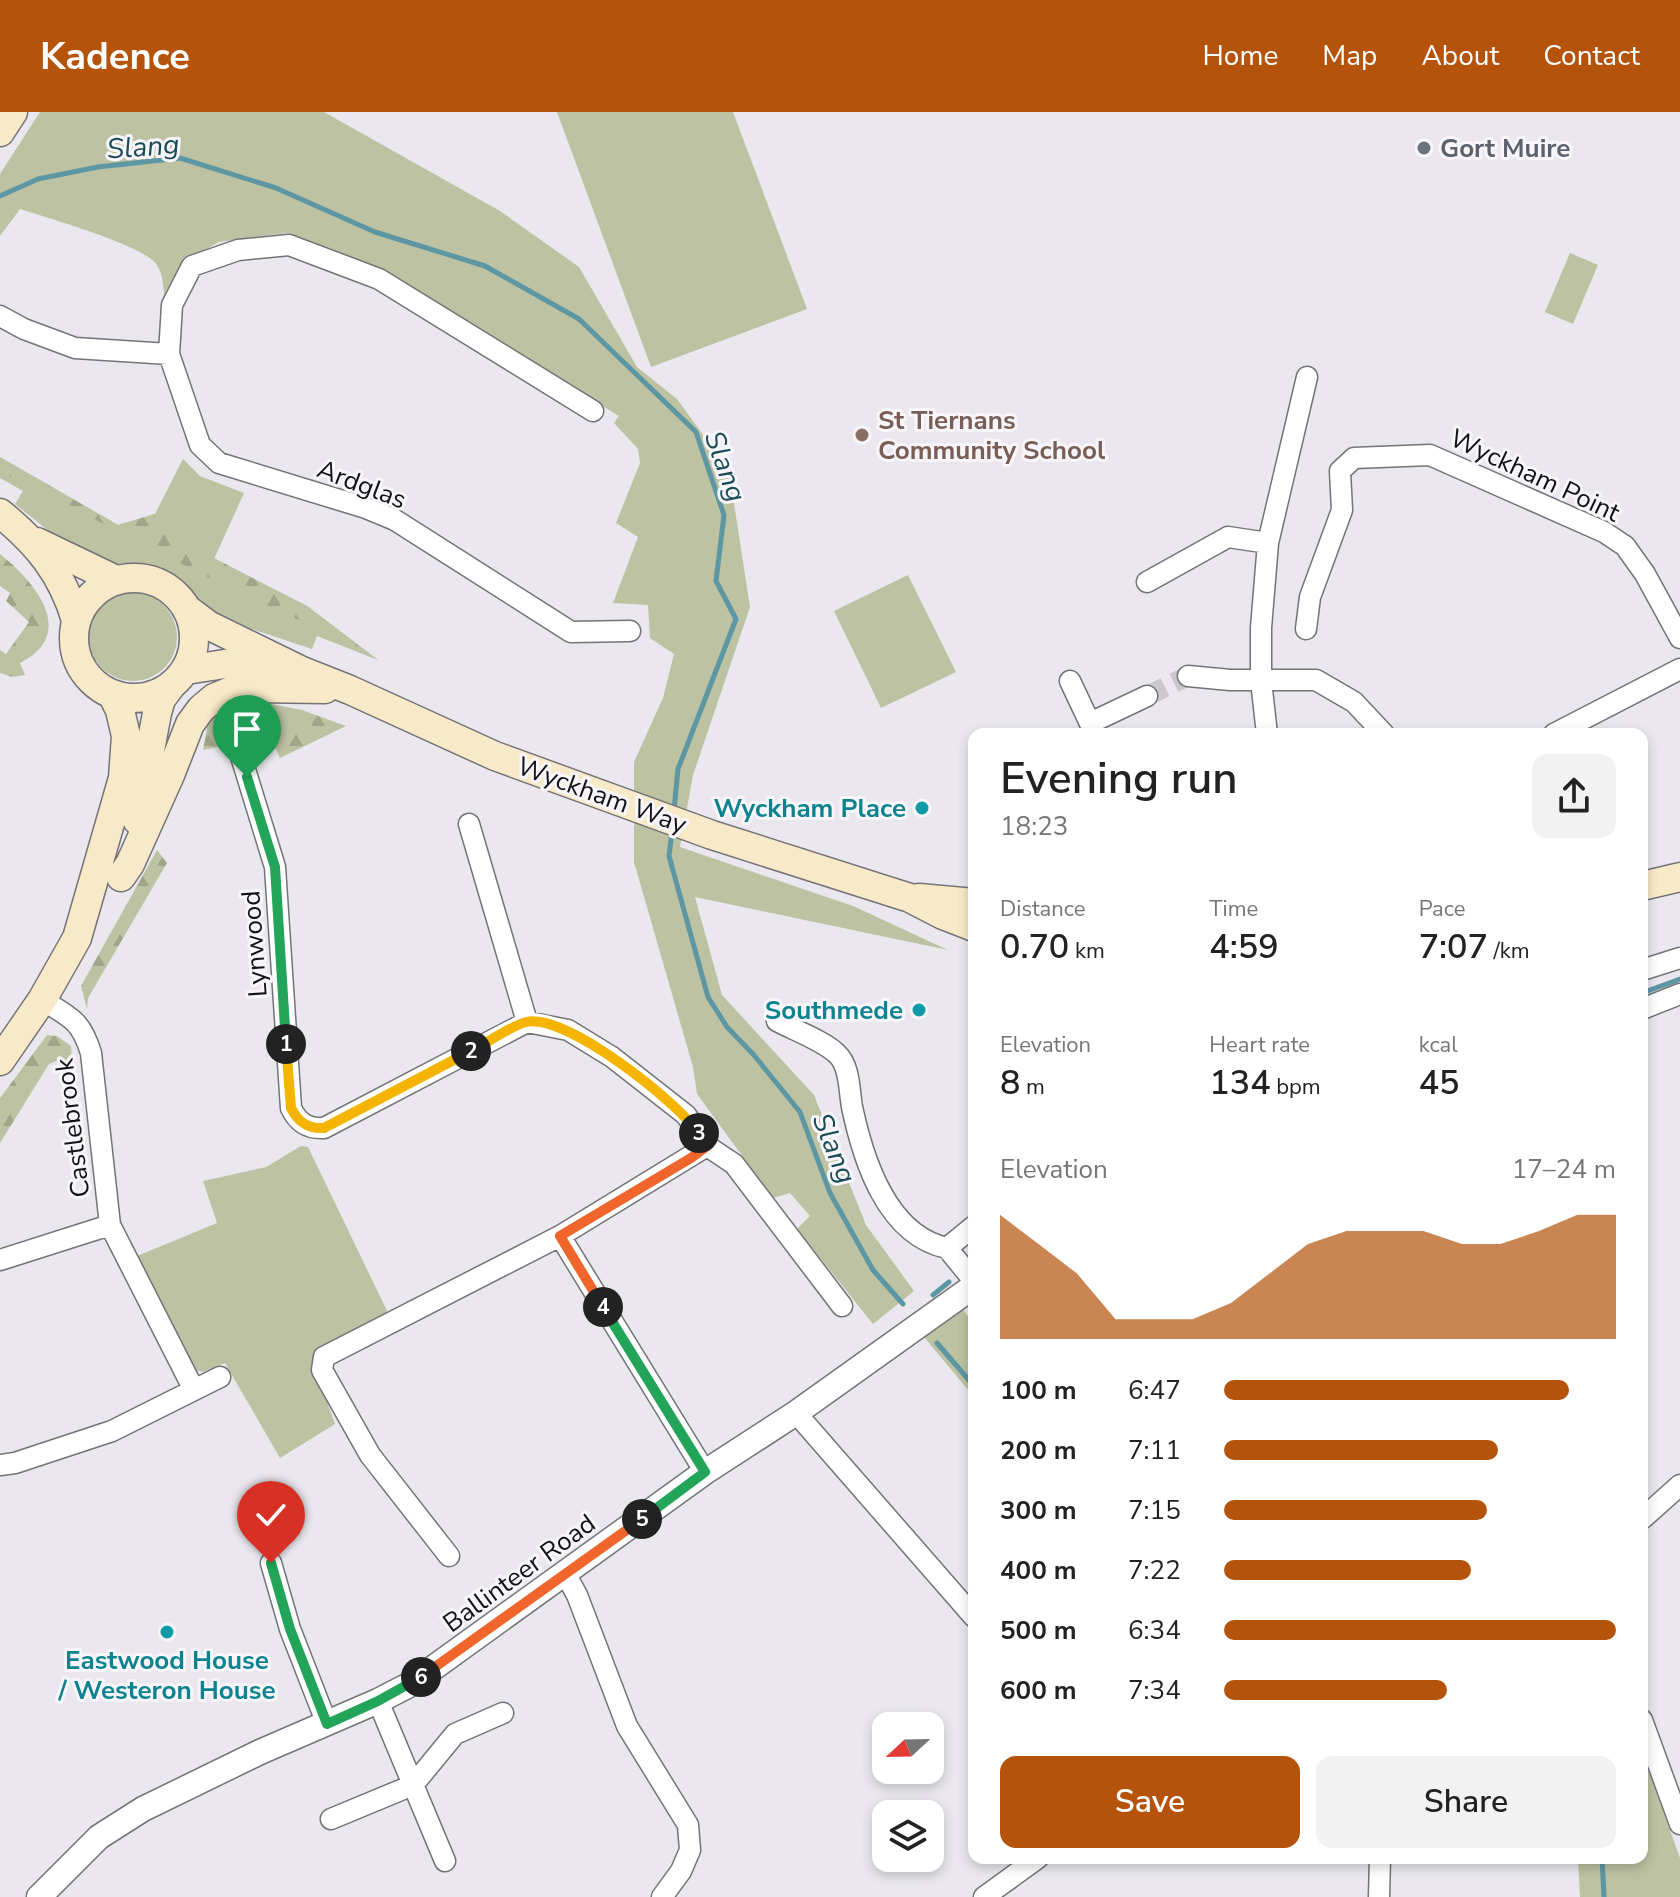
<!DOCTYPE html>
<html lang="en">
<head>
<meta charset="utf-8">
<style>
  body { margin:0; font-family:"Nunito Sans",sans-serif; background:#f2f2f2; color:#222; height:100vh; display:flex; flex-direction:column; font-size:30px; white-space:nowrap }
  * { box-sizing:border-box; margin:0 }
  p { font-size:26px; color:#767676 }
  .icon { flex:none; width:44px; height:44px; fill:none; stroke:currentColor; stroke-width:2; stroke-linecap:round; stroke-linejoin:round }
  .map { position:relative; flex:1; overflow:hidden }
  .sheet { position:absolute; left:968px; top:616px; width:680px; height:1136px; display:flex; flex-direction:column; background:#fff; border-radius:16px; box-shadow:0 4px 12px #0003 }
  .sheet>* { flex:none }
  .needle { width:52px; rotate:248deg }
  .fabs { position:absolute; left:872px; top:1600px; display:grid; gap:16px }
  .fabs a { display:grid; place-items:center; width:72px; height:72px; border-radius:16px; background:#fff; box-shadow:0 4px 12px #0003; font-size:40px }
  .pin { position:absolute; display:grid; place-items:center; width:68px; height:68px; color:#fff; margin:-82px -34px; border-radius:50% 50% 50% 0; rotate:-45deg; box-shadow:0 0 8px #0007 }
  .pin .icon { rotate:45deg }
  .km { position:absolute; width:40px; height:40px; margin:-20px; border-radius:50%; background:#222; color:#fff; font-size:22px; line-height:40px; text-align:center }
  .round { display:grid; place-items:center; flex:none; width:84px; height:84px; border-radius:16px; background:#f2f2f2 }
  .overview { display:flex; align-items:center; justify-content:space-between; height:136px; padding:0 32px }
  h1 { font-size:44px; font-weight:600; line-height:60px }
  .stats { display:grid; grid-template-columns:repeat(3,1fr); gap:12px; height:136px; padding:8px 32px }
  .stats div { display:grid; align-content:center }
  .stats b { font-size:34px; font-weight:600 }
  .stats small { font-size:22px; font-weight:400 }
  .stats p { font-size:22px }
  .chart { height:224px; padding:16px 32px }
  .chart p { display:flex; justify-content:space-between }
  .chart svg { width:100%; height:144px; margin-top:8px; fill:#b45309; opacity:.7 }
  .cta { display:flex; gap:16px; margin-top:auto; padding:16px 32px }
  .cta a { flex:1; height:92px; border-radius:16px; background:#b45309; color:#fff; font-size:32px; font-weight:600; line-height:92px; text-align:center }
  .cta a+a { background:#f2f2f2; color:#222 }
  ul { padding:0 32px; list-style:none; font-size:26px }
  li { display:grid; grid-template-columns:128px 96px 1fr; align-items:center; height:60px }
  li i { height:20px; border-radius:10px; background:#b45309 }
  header { display:flex; align-items:center; gap:48px; box-sizing:border-box; height:112px; padding:0 40px; background:#b45309; color:#fff }
  header strong { font-size:38px }
  nav { display:flex; gap:44px; margin-inline-start:auto; font-size:28px }
  .map>svg:first-child { display:block }
</style>
</head>
<body>
<header>
<strong>Kadence</strong>
<nav><a>Home</a><a>Map</a><a>About</a><a>Contact</a></nav>
</header>
<div class="map">
<svg width="1680" height="1785" viewBox="0 0 1680 1785">
  <defs>
    <pattern id="forest-firs" width="22" height="20" patternUnits="userSpaceOnUse" patternTransform="scale(2)"><rect width="22" height="20" fill="#bcc2a2"/><path d="M5 1l3.5 6h-7zM16 11l3.5 6h-7z" fill="#a1a68b"/></pattern>
  </defs>
  <rect width="100%" height="100%" fill="#eae8ee"/>
  <path fill="#bcc2a2" d="M40 0H324L500 99 579 155 637 255 677 287 729 359 750 495 693 663 680 735 853 794 948 838 695 785 722 883 814 983 866 1113 914 1179 873 1212 797 1117 810 1104 790 1081 773 1086 697 982 693 955 634 750V650L663 586 674 542 650 526 648 493 613 491 638 425 616 411 640 351 638 337 614 311 619 304 387 163 329 136 287 121 219 130 181 151 164 183C163 173 163 162 157 153 144 133 47 106 20 97L0 124V62Z
    M557 0H733L807 197 651 255Z
    M1570 141 1598 153 1573 212 1545 200Z
    M0 345 118 413 155 402 183 347 200 364 244 381 214 447 307 494 378 548 317 524 312 537 228 509 196 492 178 475 157 461 118 456 54 423 15 392 23 379 0 366Z
    M908 463 956 560 881 596 834 499Z
    M89 525a44 44 0 1 1 88 0a44 44 0 1 1-88 0Z
    M301 1034 308 1035 389 1203 316 1259 335 1312 280 1346 225 1251 203 1260 194 1258 137 1144 217 1111 203 1069 266 1055Z
    M963 1198 974 1212V1285L924 1225Z
    M1642 1641 1680 1746V1785H1580L1578 1746H1642Z"/>
  <path fill="url(#forest-firs)" d="M0 345 118 413 155 402 214 446 307 494 378 548 321 519 310 511 280 502 0 359Z
    M0 442C34 469 79 521 20 551L25 563 12 565 0 561V538L6 542 29 510 6 489 10 481 0 474Z
    M261 590 302 598 346 614 280 646 270 624 203 638 208 611 224 596Z
    M157 738 167 751 88 886 87 897 81 874Z
    M47 923 57 924 71 934 74 971 61 947 49 952 0 1031V986Z"/>
  <g fill="none" stroke-linecap="round" stroke-linejoin="round">
    <path stroke="#5e97a4" stroke-width="5" d="M0 84 38 67 98 55 180 46 276 76 375 120 485 154 579 207 696 320 724 403 716 469 736 507 678 657 674 698
      M672 719 669 744 708 885 727 915 753 942 800 1000 830 1081 873 1158 903 1192
      M1642 881 1680 867
      M933 1183 949 1170
      M937 1231 974 1274
      M1602 1746 1604 1785"/>
    <path stroke="#cac8cd" stroke-width="20" stroke-dasharray="20 10" stroke-linecap="butt" d="M1147 584 1188 564"/>
    <g stroke="#747378" stroke-width="23">
      <path id="minor" d="M0 204 24 217 75 236 169 242
        M593 299 379 167 289 133 238 138 192 154 172 193 169 242 200 333 219 351 366 396 395 408 571 520 630 519
        M1147 470 1228 425 1268 431
        M1306 517 1310 485 1342 398 1340 359 1354 346 1430 343 1604 420 1625 434 1645 462 1680 526
        M1188 564 1230 568H1316L1354 590 1384 622
        M1070 569 1095 622
        M1090 611 1147 584
        M1267 622 1261 569V516L1268 431 1307 265
        M1554 622 1680 557
        M239 638 275 755 291 996C298 1011 308 1017 324 1016L527 910 568 918 612 945 686 1003 707 1034 734 1052 842 1194
        M469 712 527 910
        M1642 858 1680 846
        M42 888C70 905 81 908 91 941L110 1113 194 1278
        M1642 897 1680 882
        M777 909C794 918 824 929 837 942 850 954 849 978 852 995 863 1047 886 1123 947 1136L974 1114
        M560 1124 705 1360
        M947 1136 974 1169
        M0 1148 110 1113
        M796 1301 974 1505
        M0 1353 15 1351 112 1319 220 1265
        M1642 1407 1680 1373
        M449 1444 370 1343 322 1258 324 1245 560 1124 707 1034
        M271 1451 290 1517 327 1612
        M566 1463 577 1483 627 1614 688 1713 690 1738 681 1759 662 1785
        M378 1589 445 1749
        M1642 1608 1680 1712
        M331 1707 413 1673 455 1622 503 1601
        M984 1785 1038 1746
        M1379 1785 1380 1746"/>
    </g>
    <g stroke="#747378" stroke-width="27">
      <path id="tertiary" d="M39 1785 99 1725 143 1697 260 1640 378 1589 411 1572 705 1360 796 1301 974 1174"/>
    </g>
    <g stroke="#747378" stroke-width="31">
      <path id="secondary" d="M0 20 13 0
        M0 401C38 432 62 461 76 508
        M37 430 116 468
        M74 526a60 60 0 1 1 120 0a60 60 0 1 1-120 0Z
        M188 498 208 513 302 559 350 578 495 644 712 723 910 786 943 803 974 815
        M186 558 231 551 277 556
        M137 708 157 601 161 587 170 575
        M121 765 130 752 170 663 190 612 201 597 214 586 231 579 251 576 325 577
        M1642 774 1680 765
        M919 786 974 791
        M0 949 42 888 77 826 123 666 126 624 120 598 112 582"/>
    </g>
    <use href="#minor" stroke="#fff" stroke-width="20"/>
    <use href="#tertiary" stroke="#fff" stroke-width="24"/>
    <use href="#secondary" stroke="#f8eac8" stroke-width="28"/>
  </g>
  <g fill="none" stroke-linecap="round" stroke-linejoin="round">
    <g stroke="#fff" stroke-width="16">
      <path id="split-1" d="M247 665 275 755 286 932"/>
    </g>
    <g stroke="#fff" stroke-width="16">
      <path id="split-2" d="M286 932 291 996C298 1010 308 1017 324 1016L471 939"/>
    </g>
    <g stroke="#fff" stroke-width="16">
      <path id="split-3" d="M471 939C485 932 513 913 526 910 566 901 676 989 699 1021"/>
    </g>
    <g stroke="#fff" stroke-width="16">
      <path id="split-4" d="M603 1195 560 1124 691 1046 707 1034 699 1021"/>
    </g>
    <g stroke="#fff" stroke-width="16">
      <path id="split-5" d="M603 1195 705 1360 642 1407"/>
    </g>
    <g stroke="#fff" stroke-width="16">
      <path id="split-6" d="M421 1565 642 1407"/>
    </g>
    <g stroke="#fff" stroke-width="16">
      <path id="split-7" d="M271 1451 290 1517 327 1612 378 1589 421 1565"/>
    </g>
    <use href="#split-1" stroke="#22a559" stroke-width="10"/>
    <use href="#split-2" stroke="#f5b400" stroke-width="10"/>
    <use href="#split-3" stroke="#f5b400" stroke-width="10"/>
    <use href="#split-4" stroke="#f0652b" stroke-width="10"/>
    <use href="#split-5" stroke="#22a559" stroke-width="10"/>
    <use href="#split-6" stroke="#f0652b" stroke-width="10"/>
    <use href="#split-7" stroke="#22a559" stroke-width="10"/>
  </g>
  <circle fill="#6b7280" stroke="#f8f6fb" stroke-width="3" cx="1424" cy="36" r="8"/>
  <circle fill="#8d6e63" stroke="#f8f6fb" stroke-width="3" cx="862" cy="323" r="8"/>
  <g fill="#0f9aa8" stroke="#f8f6fb" stroke-width="3">
    <circle cx="922" cy="696" r="8"/>
    <circle cx="919" cy="898" r="8"/>
    <circle cx="167" cy="1520" r="8"/>
  </g>
  <g text-anchor="middle" stroke-width="6" stroke-linejoin="round" paint-order="stroke">
    <g font-size="26" font-weight="bold" fill="#5b616d" stroke="#f8f6fb" text-anchor="start">
      <text x="1440" y="45">Gort Muire</text>
    </g>
    <g font-size="26" font-weight="bold" fill="#785e54" stroke="#f8f6fb" text-anchor="start">
      <text x="878" y="317">St Tiernans<tspan x="878" dy="30">Community School</tspan></text>
    </g>
    <g font-size="26" fill="#121214" stroke="#f8f6fb">
      <text transform="translate(1535 363) rotate(25)" y="9">Wyckham Point</text>
      <text transform="translate(362 372) rotate(21)" y="9">Ardglas</text>
      <text transform="translate(602 683) rotate(20)" y="9">Wyckham Way</text>
      <text transform="translate(254 832) rotate(-94)" y="9">Lynwood</text>
      <text transform="translate(72 1016) rotate(-97)" y="9">Castlebrook</text>
      <text transform="translate(519 1461) rotate(-36)" y="9">Ballinteer Road</text>
    </g>
    <g font-size="26" font-weight="bold" fill="#0d838f" stroke="#f8f6fb" text-anchor="end">
      <text x="906" y="705">Wyckham Place</text>
      <text x="903" y="907">Southmede</text>
      <text x="167" y="1557" text-anchor="middle">Eastwood House<tspan x="167" dy="30">/ Westeron House</tspan></text>
    </g>
    <g font-size="28" font-style="italic" fill="#194c56" stroke="#f8f6fb">
      <text transform="translate(143 34) rotate(-4)" y="10">Slang</text>
      <text transform="translate(726 354) rotate(70)" y="10">Slang</text>
      <text transform="translate(835 1036) rotate(68)" y="10">Slang</text>
    </g>
  </g>
</svg>
<div class="fabs">
<a><svg class="needle" viewBox="-14 -14 28 28"><path d="M0-13l5 13h-10z" fill="#e53935"/><path d="M0 13l5-13h-10z" fill="#767676"/></svg></a>
<a><svg class="icon" aria-label="layers" viewBox="0 0 24 24"><path d="M12 4l9 5-9 5-9-5zM3 14l9 5 9-5"/></svg></a>
</div>
<div class="pin" style="left:247px;top:665px;background:#1e9e55"><svg class="icon" aria-label="arrive" viewBox="0 0 24 24"><path d="M6 21V4h12l-3 4 3 4H6"/></svg></div>
<div class="pin" style="left:271px;top:1451px;background:#d93025"><svg class="icon" aria-label="check" viewBox="0 0 24 24"><path d="M5 12l5 5 9-10"/></svg></div>
<b class="km" style="left:286px;top:932px">1</b>
<b class="km" style="left:471px;top:939px">2</b>
<b class="km" style="left:699px;top:1021px">3</b>
<b class="km" style="left:603px;top:1195px">4</b>
<b class="km" style="left:642px;top:1407px">5</b>
<b class="km" style="left:421px;top:1565px">6</b>
<section class="sheet">
<div class="overview"><div><h1>Evening run</h1><p>18:23</p></div><a class="round"><svg class="icon" aria-label="share" viewBox="0 0 24 24"><path d="M12 15V3M7 8l5-5 5 5M5 13v7h14v-7"/></svg></a></div>
<div class="stats">
<div><p>Distance</p><b>0.70<small> km</small></b></div>
<div><p>Time</p><b>4:59</b></div>
<div><p>Pace</p><b>7:07<small> /km</small></b></div>
</div>
<div class="stats">
<div><p>Elevation</p><b>8<small> m</small></b></div>
<div><p>Heart rate</p><b>134<small> bpm</small></b></div>
<div><p>kcal</p><b>45</b></div>
</div>
<div class="chart"><p><span>Elevation</span>17–24 m</p>
<svg viewBox="0 0 160 44" preserveAspectRatio="none"><path d="M0 44V6L10 15L20 24L30 38L40 38L50 38L60 33L70 24L80 15L90 11L100 11L110 11L120 15L130 15L140 11L150 6L160 6V44z"/></svg>
</div>
<ul>
<li><b>100 m</b>6:47<i style="width:88%"></i></li>
<li><b>200 m</b>7:11<i style="width:70%"></i></li>
<li><b>300 m</b>7:15<i style="width:67%"></i></li>
<li><b>400 m</b>7:22<i style="width:63%"></i></li>
<li><b>500 m</b>6:34<i style="width:100%"></i></li>
<li><b>600 m</b>7:34<i style="width:57%"></i></li>
</ul>
<div class="cta"><a>Save</a><a>Share</a></div>
</section>
</div>
</body>
</html>
